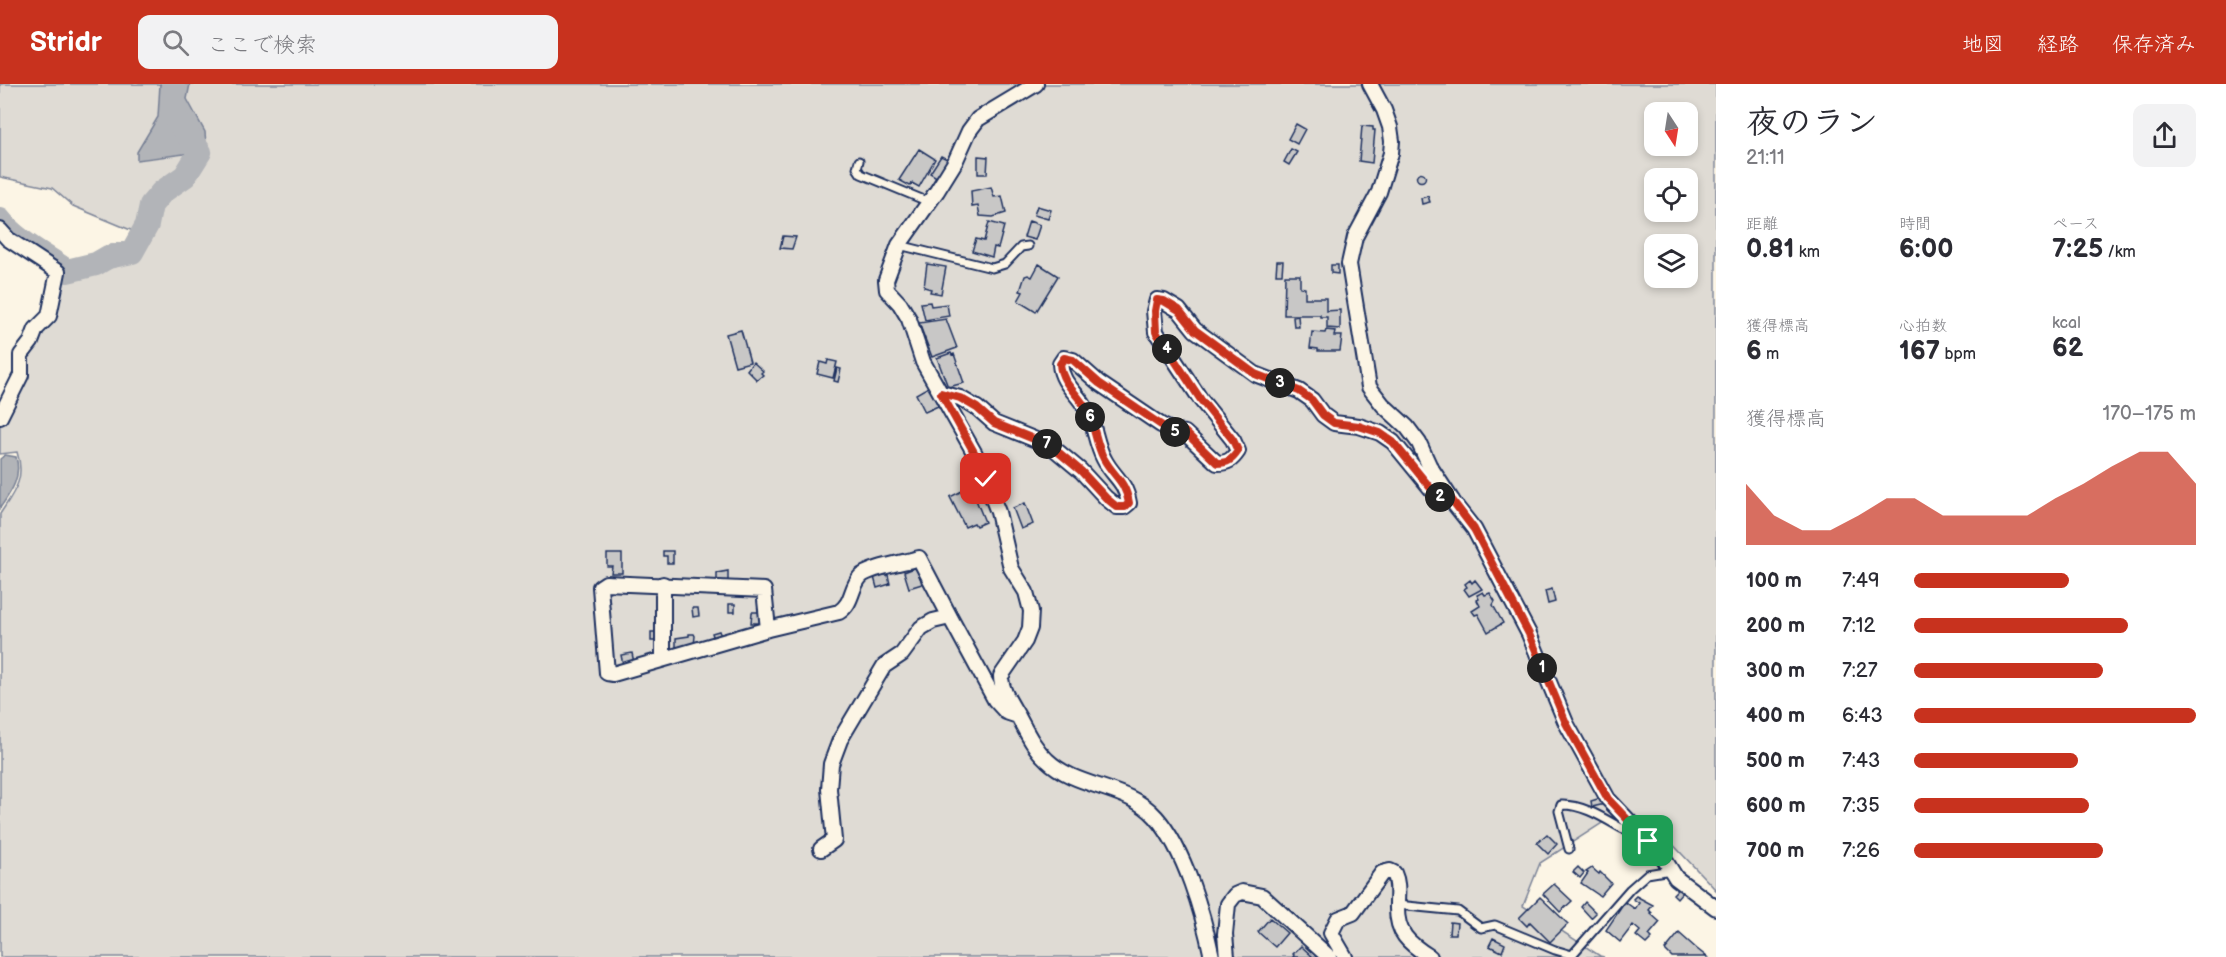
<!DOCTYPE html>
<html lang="ja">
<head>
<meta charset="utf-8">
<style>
  body { margin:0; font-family:"Balsamiq Sans","Klee One",sans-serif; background:#f2f2f3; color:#2b2b33; height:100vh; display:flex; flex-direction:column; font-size:22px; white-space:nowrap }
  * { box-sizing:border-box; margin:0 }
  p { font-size:20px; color:#7c7c81 }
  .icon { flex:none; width:33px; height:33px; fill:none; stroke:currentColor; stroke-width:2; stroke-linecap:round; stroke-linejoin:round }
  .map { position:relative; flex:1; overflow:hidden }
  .sheet { display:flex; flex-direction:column; background:#fff; width:510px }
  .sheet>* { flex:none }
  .needle { width:39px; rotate:168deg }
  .tools { position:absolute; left:1644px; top:18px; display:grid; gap:12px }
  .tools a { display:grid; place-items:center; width:54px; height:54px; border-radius:12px; background:#fff; box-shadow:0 3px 9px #0003; font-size:30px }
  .pin { position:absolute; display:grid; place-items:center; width:51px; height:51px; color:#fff; margin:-26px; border-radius:12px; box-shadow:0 3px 9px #0006 }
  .km { position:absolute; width:30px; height:30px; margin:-15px; border-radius:50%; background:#222; color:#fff; font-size:16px; line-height:30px; text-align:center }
  .round { display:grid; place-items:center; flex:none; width:63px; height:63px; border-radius:12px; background:#f2f2f3 }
  .overview { display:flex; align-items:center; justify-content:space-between; height:102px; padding:0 30px }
  h1 { font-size:33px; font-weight:600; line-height:45px }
  .metrics { display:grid; grid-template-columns:repeat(3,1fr); gap:9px; height:102px; padding:6px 30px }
  .metrics div { display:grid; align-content:center }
  .metrics b { font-size:26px; font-weight:600 }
  .metrics small { font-size:16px; font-weight:400 }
  .metrics p { font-size:16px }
  .chart { height:168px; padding:12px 30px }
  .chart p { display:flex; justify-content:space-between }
  .chart svg { width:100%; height:108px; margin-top:6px; fill:#c8321e; opacity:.7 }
  ul { padding:0 30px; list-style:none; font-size:20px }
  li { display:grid; grid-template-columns:96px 72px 1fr; align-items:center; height:45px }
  li i { height:15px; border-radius:8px; background:#c8321e }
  header { display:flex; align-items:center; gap:36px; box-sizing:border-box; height:84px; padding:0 30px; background:#c8321e; color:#fff }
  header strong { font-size:28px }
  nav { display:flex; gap:33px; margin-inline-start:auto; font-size:21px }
  .search { width:420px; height:54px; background:#f2f2f3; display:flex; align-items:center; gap:15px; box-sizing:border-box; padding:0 21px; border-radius:12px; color:#7c7c81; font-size:22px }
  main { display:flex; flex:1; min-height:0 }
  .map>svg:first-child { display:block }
</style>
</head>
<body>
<header>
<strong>Stridr</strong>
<div class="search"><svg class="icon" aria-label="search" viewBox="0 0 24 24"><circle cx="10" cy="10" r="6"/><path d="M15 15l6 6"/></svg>ここで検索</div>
<nav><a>地図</a><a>経路</a><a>保存済み</a></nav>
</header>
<main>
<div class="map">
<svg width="1716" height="873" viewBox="0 0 1716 873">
  <rect width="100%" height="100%" fill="#fcf5e5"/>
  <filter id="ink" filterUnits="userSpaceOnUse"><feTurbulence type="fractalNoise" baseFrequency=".0167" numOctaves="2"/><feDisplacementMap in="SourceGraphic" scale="12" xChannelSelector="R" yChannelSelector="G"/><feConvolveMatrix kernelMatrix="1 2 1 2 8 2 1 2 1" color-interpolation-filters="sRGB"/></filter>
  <g filter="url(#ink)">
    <path fill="#dfdbd4" stroke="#7d8599" stroke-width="1.5" fill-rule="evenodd" d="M0 0H1716V806L1662 749 1616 730 1540 779 1523 822 1600 872 1604 873H0V430C14 408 26 395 17 368L0 370V342L10 324 26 272 40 251 56 234 60 199 98 189 135 174 145 152 73 122 52 104 0 93ZM1654 28H1688V62H1654ZM1654 94H1688V128H1654ZM1654 160H1688V194H1654Z"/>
    <path fill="#b2b4b8" stroke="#767f94" stroke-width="1.5" d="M160 0H190L187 15 205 48 206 61 200 68 137 76V68L158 33Z
      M5 371 16 373C22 393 11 408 0 424V375Z"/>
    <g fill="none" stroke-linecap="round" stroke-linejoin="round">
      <path stroke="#b2b4b8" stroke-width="24" d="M0 136C17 158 45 171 67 187L96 180 108 173 132 168 147 141 151 121 162 108 185 92 200 68 173 31V0"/>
    </g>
    <path fill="#c8c7c6" stroke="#1b2f5e" stroke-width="1.5" d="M1296 40 1305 45 1297 60 1288 55Z
      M1362 42 1373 43V46H1375L1372 79 1359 77Z
      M919 65 935 75 919 103 912 99 910 102 899 96Z
      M1291 65 1297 68 1289 81 1284 78Z
      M941 72 949 76 938 94 930 89Z
      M978 72 988 73 987 90H978Z
      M1416.5 93a4.5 4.5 0 1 1 9 0a4.5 4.5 0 1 1-9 0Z
      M991 103 994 113 1002 112 1006 129 993 133 980 132 978 122 972 123 971 107Z
      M1428 112 1430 118 1422 120 1421 114Z
      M1037 122 1051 126 1048 135 1034 131Z
      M1029 137 1040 141 1035 156 1024 153Z
      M989 138 1004 142 999 161 998 164 994 163 992 173 972 167 976 155 984 157Z
      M783 152 796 153 792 165 780 164Z
      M1277 177H1283L1282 190H1276Z
      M927 180 946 183 941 210 930 208 931 205 924 203Z
      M1039 180 1058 192 1036 228 1018 217 1023 208 1020 207 1025 192 1028 191 1032 193Z
      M1331 181H1338V190L1331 189Z
      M1285 191H1300V203L1305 204V214H1326V227L1340 226V245L1327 244V233H1320V231H1284Z
      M930 218 931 222 947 220 949 232 925 236 921 219Z
      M1298 232 1299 243H1294L1293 233Z
      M946 235 957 264 932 273 919 239Z
      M741 246 750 278 735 282 726 250Z
      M1326 246 1335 247 1334 252H1342L1340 267H1318V265L1310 264 1312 248 1325 249Z
      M951 269 952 271 954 270 964 299 948 303 937 274Z
      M828 276 837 278 833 294 817 290 820 278 827 280Z
      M753 278 763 287 761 289 763 291 757 296 747 286Z
      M837 284 841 285 838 298 834 297Z
      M930 302 938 322 925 328 916 310Z
      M969 405 972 406 985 438 976 442 974 439 965 443 950 413 962 407 963 409H965L964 407Z
      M1025 419 1033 440 1021 445 1013 424Z
      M663 467H673V479H667V472H663Z
      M607 470H622V489H611L612 482H607Z
      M917 483 922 500 909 504 904 488Z
      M728 487V498H717V489Z
      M882 491H888L890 500 877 504 874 493Z
      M1470 496 1472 499 1475 496 1482 505 1469 512 1464 505 1467 503 1465 500Z
      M1552 505 1555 518 1548 520 1545 507Z
      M1483 508 1485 511 1490 509 1495 517 1493 521 1503 539 1488 548 1478 530 1475 531 1472 527 1480 522 1477 516 1479 515 1477 511Z
      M729 520H735V528H729Z
      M692 524H698L699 532 693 533Z
      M752 528H760V539H751Z
      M719 547 721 552 714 555 712 549Z
      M651 548H658V557H651Z
      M689 550H694L695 552 694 561 676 566V554L689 552Z
      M632 569 634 579 623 581 621 571Z
      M1601 714 1605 720 1592 723 1591 717Z
      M1634 748 1641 757 1633 765 1625 756Z
      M1547 750 1557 760 1548 770 1537 759Z
      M1578 783 1584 789 1580 794 1573 788Z
      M1592 784 1599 790 1600 788 1611 799 1600 812 1581 799 1588 789 1586 788Z
      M1554 800 1572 817 1560 828 1543 810Z
      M1680 803 1683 807 1677 814 1673 810Z
      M1636 812 1653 821 1649 826 1652 829 1651 830 1660 838 1649 851 1652 854 1646 860 1636 852 1640 847 1633 841 1620 858 1606 846 1625 818 1635 825 1639 819 1633 815Z
      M1540 813 1568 840 1550 858 1530 838 1527 842 1519 834Z
      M1585 818 1596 829 1591 834 1581 823Z
      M1270 834 1287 849 1275 863 1258 848Z
      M1450 838 1457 839 1456 850H1449Z
      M1679 849 1697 865 1707 873H1672L1665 866Z
      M1493 854 1505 860 1502 868 1489 862Z
      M1301 862 1313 873H1293L1294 871 1293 870Z"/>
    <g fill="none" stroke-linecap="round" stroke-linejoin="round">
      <g stroke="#1b2f5e" stroke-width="11">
        <path id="service" d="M859 77 857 84 861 90 929 118
          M899 161 992 184 1005 180 1021 163 1028 162
          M1569 765 1559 727 1561 721C1583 720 1605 735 1623 745L1631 739
          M1397 821 1458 827 1481 844 1495 841 1555 866 1572 871 1630 805 1647 790 1671 786"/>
      </g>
      <g stroke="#1b2f5e" stroke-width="18">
        <path id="minor" d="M1036 0 978 35 969 47 955 78 937 107 899 161 886 196 887 206 900 220 909 235 923 278 975 370 998 428 1011 484 1026 508 1031 527 1030 544 1025 557 1001 592C1001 607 1012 621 1019 634 1027 649 1034 664 1047 676 1077 705 1128 701 1156 733 1185 766 1203 830 1212 873
          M1370 0 1384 26 1390 43 1392 57 1391 69 1379 108 1355 153 1349 180 1369 303 1383 321 1407 343 1419 359 1429 381 1455 421 1474 445 1529 550 1566 639 1608 715 1663 773 1676 794 1716 824
          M0 146 8 155 58 188 49 232 36 245 31 258 21 271V291L0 333
          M941 309 960 314 977 324 994 339 1051 362 1081 387 1106 414 1117 423H1124L1129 419C1125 396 1113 393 1104 375 1095 359 1095 339 1085 323 1076 308 1061 298 1060 280L1064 274 1073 276 1099 299 1161 341 1175 348 1185 349 1217 379C1228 379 1232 376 1238 367L1233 356 1201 316 1156 248 1154 227 1157 216 1164 217 1179 226 1195 246 1255 290 1299 307 1312 316 1323 331 1334 339 1359 342 1380 349 1393 358 1437 412 1452 416
          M663 500V575
          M768 545 764 506 606 499 600 503 607 589 613 590 768 545 839 528C853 519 850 505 860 493 868 484 906 478 919 474L950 533
          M821 765 834 756 829 705 831 680 840 656 884 582 902 570 921 544 933 537 950 533 995 616 1006 628 1018 632
          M1227 873 1225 850 1228 820 1235 811 1242 808 1262 812 1329 873
          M1345 873 1331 849 1338 835 1353 829 1382 789 1390 787 1394 789C1399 800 1397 809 1397 821 1396 849 1408 859 1430 873"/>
      </g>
      <use href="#service" stroke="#fcf5e5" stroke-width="7"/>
      <use href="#minor" stroke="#fcf5e5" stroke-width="14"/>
    </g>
  </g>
  <g fill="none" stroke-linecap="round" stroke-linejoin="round" filter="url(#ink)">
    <g stroke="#fff" stroke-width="12">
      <path id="route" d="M986 395 975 370 941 309 960 314 977 324 994 339 1051 362 1081 387 1106 414 1117 423H1125L1129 419C1125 396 1114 393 1104 375 1095 359 1095 339 1085 323 1076 308 1061 298 1060 280L1064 274 1073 276 1099 299 1161 341 1175 348H1185L1217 379C1228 379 1232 376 1238 367L1233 356 1201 316 1156 248 1155 227 1157 216 1164 217 1179 226 1195 246 1255 290 1299 307 1312 316 1323 331 1334 339 1359 342 1380 349 1393 358 1437 412 1452 416 1474 445 1529 550 1566 639 1608 715 1648 757"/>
    </g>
    <use href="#route" stroke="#c8321e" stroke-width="8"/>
  </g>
</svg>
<div class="tools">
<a><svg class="needle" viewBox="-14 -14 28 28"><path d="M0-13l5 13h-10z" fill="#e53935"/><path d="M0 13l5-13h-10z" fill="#7c7c81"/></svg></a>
<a><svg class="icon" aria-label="locate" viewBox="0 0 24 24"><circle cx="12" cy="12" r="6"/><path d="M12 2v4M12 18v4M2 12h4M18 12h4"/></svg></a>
<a><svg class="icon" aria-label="layers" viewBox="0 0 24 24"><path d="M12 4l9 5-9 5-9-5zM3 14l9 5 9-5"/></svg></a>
</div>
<div class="pin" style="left:1648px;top:757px;background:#1e9e55"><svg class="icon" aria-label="arrive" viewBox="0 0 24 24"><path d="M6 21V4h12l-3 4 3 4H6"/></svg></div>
<div class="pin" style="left:986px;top:395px;background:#d93025"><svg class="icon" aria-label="check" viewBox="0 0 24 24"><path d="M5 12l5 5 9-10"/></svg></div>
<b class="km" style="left:1542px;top:584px">1</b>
<b class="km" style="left:1440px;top:413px">2</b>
<b class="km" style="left:1280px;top:299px">3</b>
<b class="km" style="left:1167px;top:265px">4</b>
<b class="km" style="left:1175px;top:348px">5</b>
<b class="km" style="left:1090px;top:333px">6</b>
<b class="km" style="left:1047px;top:360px">7</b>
</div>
<section class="sheet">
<div class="overview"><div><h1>夜のラン</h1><p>21:11</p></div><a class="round"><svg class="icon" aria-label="share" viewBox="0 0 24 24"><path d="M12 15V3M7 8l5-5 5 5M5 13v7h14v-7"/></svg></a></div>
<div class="metrics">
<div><p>距離</p><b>0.81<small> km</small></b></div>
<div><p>時間</p><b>6:00</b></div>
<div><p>ペース</p><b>7:25<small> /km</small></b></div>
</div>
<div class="metrics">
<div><p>獲得標高</p><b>6<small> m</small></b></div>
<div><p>心拍数</p><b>167<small> bpm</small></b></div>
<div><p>kcal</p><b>62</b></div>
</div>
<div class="chart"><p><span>獲得標高</span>170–175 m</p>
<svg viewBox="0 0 160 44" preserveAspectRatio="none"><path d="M0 44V19L10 32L20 38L30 38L40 32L50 25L60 25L70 32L80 32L90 32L100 32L110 25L120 19L130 12L140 6L150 6L160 19V44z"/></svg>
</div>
<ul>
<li><b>100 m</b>7:49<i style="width:55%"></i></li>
<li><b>200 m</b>7:12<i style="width:76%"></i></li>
<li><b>300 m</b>7:27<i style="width:67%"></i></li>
<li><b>400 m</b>6:43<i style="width:100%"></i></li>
<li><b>500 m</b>7:43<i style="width:58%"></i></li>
<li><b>600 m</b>7:35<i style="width:62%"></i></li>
<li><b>700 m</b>7:26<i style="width:67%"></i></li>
</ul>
</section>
</main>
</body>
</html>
